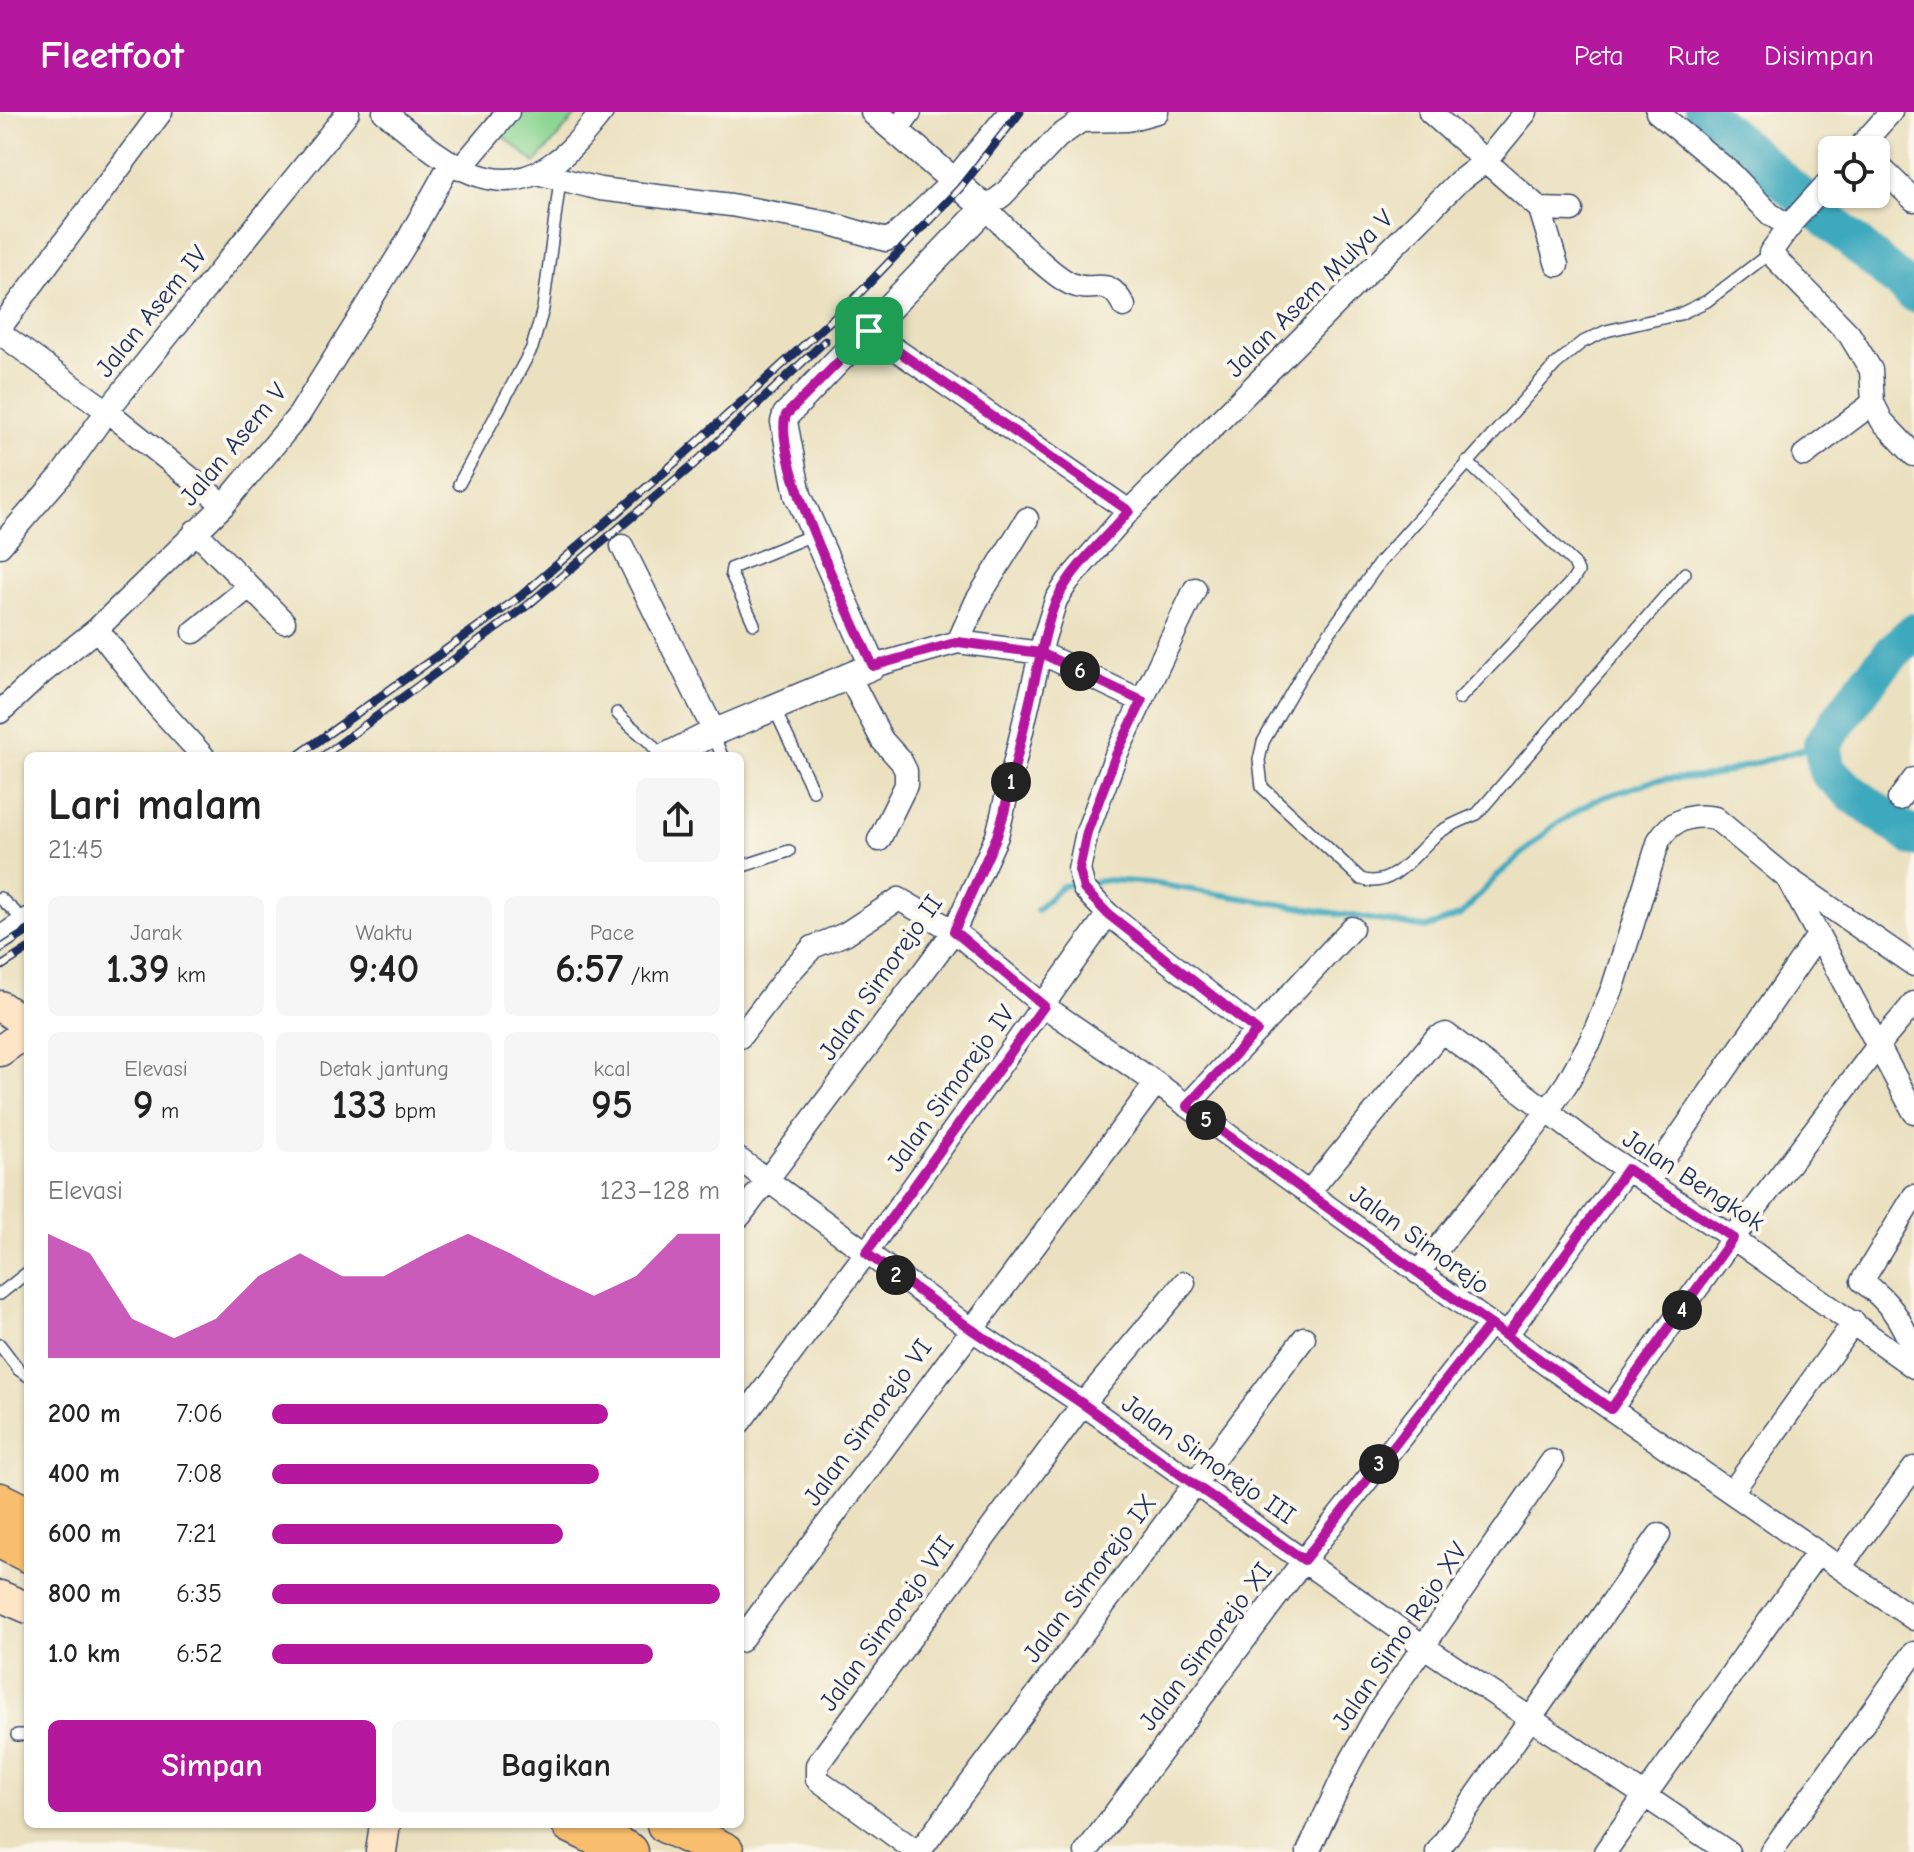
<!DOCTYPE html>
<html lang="id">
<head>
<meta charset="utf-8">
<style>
  body { margin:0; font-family:"Comic Neue",sans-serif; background:#f6f6f6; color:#222; height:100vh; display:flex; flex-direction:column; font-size:30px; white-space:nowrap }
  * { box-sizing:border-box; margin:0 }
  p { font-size:26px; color:#767676 }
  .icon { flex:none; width:44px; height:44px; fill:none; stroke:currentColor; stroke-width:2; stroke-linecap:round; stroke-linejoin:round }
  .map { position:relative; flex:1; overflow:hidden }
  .details { position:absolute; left:24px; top:640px; width:720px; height:1076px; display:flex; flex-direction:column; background:#fff; border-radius:12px; box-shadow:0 2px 6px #0004 }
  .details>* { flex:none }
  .buttons { position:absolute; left:1818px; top:24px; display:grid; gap:16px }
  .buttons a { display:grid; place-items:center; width:72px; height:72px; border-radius:12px; background:#fff; box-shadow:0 2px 6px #0004; font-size:40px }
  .pin { position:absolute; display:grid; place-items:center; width:68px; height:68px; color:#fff; margin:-34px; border-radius:16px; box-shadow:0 4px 12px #0006 }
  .km { position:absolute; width:40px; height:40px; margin:-20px; border-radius:50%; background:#222; color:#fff; font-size:22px; line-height:40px; text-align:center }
  .round { display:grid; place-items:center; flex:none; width:84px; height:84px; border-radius:12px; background:#f6f6f6 }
  .summary { display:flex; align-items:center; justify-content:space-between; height:136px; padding:0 24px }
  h1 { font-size:44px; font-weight:800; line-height:60px }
  .metrics { display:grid; grid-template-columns:repeat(3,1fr); gap:12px; height:136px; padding:8px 24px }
  .metrics div { display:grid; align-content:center; border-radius:12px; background:#f6f6f6; text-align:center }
  .metrics b { font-size:40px; font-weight:800 }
  .metrics small { font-size:22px; font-weight:400 }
  .metrics p { font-size:22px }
  .chart { height:224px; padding:16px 24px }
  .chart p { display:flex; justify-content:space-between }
  .chart svg { width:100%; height:144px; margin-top:8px; fill:#b5179e; opacity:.7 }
  .action { display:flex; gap:16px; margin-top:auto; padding:16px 24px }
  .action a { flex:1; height:92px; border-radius:12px; background:#b5179e; color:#fff; font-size:32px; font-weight:800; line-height:92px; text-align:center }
  .action a+a { background:#f6f6f6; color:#222 }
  ul { padding:0 24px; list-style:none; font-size:26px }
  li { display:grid; grid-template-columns:128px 96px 1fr; align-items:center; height:60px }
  li i { height:20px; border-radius:10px; background:#b5179e }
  header { display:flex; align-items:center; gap:48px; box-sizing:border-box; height:112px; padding:0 40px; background:#b5179e; color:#fff }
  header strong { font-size:38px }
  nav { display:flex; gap:44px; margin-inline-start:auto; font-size:28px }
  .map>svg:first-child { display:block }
</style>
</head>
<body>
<header>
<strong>Fleetfoot</strong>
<nav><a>Peta</a><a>Rute</a><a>Disimpan</a></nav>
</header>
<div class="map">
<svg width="1914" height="1740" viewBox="0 0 1914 1740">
  <rect width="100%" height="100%" fill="#fbf7ec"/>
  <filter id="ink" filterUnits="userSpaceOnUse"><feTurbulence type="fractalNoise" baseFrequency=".0125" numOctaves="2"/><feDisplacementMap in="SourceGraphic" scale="16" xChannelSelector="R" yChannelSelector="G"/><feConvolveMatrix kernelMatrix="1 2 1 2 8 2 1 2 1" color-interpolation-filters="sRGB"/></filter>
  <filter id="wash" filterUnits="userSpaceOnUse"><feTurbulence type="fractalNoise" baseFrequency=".006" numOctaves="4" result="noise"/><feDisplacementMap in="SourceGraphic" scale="32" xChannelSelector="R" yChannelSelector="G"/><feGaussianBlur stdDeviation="1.8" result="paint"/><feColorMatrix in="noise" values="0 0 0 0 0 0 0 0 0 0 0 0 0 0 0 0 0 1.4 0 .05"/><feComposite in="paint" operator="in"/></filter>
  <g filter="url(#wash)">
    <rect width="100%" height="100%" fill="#ebe1c0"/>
    <path fill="#8bd592" stroke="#538278" stroke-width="2" d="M511 0H579L535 51 496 18Z"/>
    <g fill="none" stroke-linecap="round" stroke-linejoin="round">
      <path stroke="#3ea9bd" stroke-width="6" d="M1087 771 1109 768 1150 771 1426 816 1461 803 1497 764 1553 714 1595 688 1656 668 1711 664 1822 632
        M1037 798 1062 774 1076 772"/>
      <path stroke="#3ea9bd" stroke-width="38" d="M1703 0 1914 182
        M1914 520C1877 552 1851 592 1822 632L1827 659 1853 682 1914 726"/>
    </g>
  </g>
  <g filter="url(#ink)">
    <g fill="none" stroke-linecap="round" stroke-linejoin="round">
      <g stroke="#3a4a6d" stroke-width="14">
        <path id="service" d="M459 372 532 236 543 197 560 68
          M1685 461 1477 702C1463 708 1449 713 1437 722 1415 741 1393 778 1361 767L1262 675 1259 648 1263 630 1310 548 1380 450 1555 253 1581 231 1606 219 1680 202 1707 189 1770 141
          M754 512 731 462 732 456 815 422
          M1459 587 1573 468 1578 460 1574 451 1467 350
          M774 596 813 679
          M617 601C631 617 650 626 660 644
          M713 622 722 644
          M740 755 789 739
          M0 786 25 809
          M0 1182 28 1160
          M0 1233 19 1258 28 1264
          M17 1623H28"/>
      </g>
      <g stroke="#3a4a6d" stroke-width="25">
        <path id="minor" d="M384 0C434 39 492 99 556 49 574 36 588 17 602 0
          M1430 0 1540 97 1572 98
          M1657 0 1732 62 1770 102 1790 115
          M896 19 910 0
          M1857 38 1891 0
          M1876 51 1914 88
          M460 57 508 0
          M537 61 600 77 731 93 828 111 886 128 896 123 953 69 1010 0
          M1832 66 1793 109 1770 141 1849 222 1871 258 1873 291 1882 309 1914 343
          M1540 97 1557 153
          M1124 194C1107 161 1096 183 1071 172 1047 161 1006 115 985 96L1003 83 1058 25 1081 9 1128 8 1157 0
          M0 216 161 0
          M869 219 1129 399
          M0 221 107 299 224 393
          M1804 343 1873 291
          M195 419 284 510
          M0 434 60 365 107 299 348 0
          M622 434 715 621
          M97 517 159 596 203 644
          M194 520 249 475
          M958 530 977 488 1027 407
          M873 554 958 530 1041 541 1142 589
          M849 564 882 628 901 649 906 659V673L879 728
          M0 600 42 561 97 517 224 393 299 303 405 133 450 52
          M1899 687 1914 667
          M1789 769 1914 1000
          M1108 802 1084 777 1079 758 1087 720 1116 643 1195 477
          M0 826 28 807
          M740 925 789 861 813 835 845 822 899 787 954 819 1044 894 1156 971 1546 1252 1914 1507
          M1187 994 1352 816
          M740 1048 971 1217 1083 1292 1423 1534 1728 1740
          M1647 1071 1817 825
          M1308 1081 1436 926 1446 922 1602 1041 1733 1126 1914 1255
          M1914 1084 1862 1169C1891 1191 1900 1206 1914 1239
          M740 1104 954 819 997 724 1044 526 1056 488 1068 469 1129 399 1458 70 1486 49 1526 0
          M1418 1161 1547 1000 1567 971 1591 928 1613 875 1659 728C1671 708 1692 701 1715 706L1786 765 1914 853
          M1506 1224 1627 1057
          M1611 1297 1733 1126 1877 935 1914 891
          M740 1310 866 1141 1108 802 1257 919
          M1732 1380 1854 1210
          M1840 1455 1914 1356
          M740 1529 1156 971
          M917 1740 817 1667V1653L1083 1292 1184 1171
          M919 1740 1304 1226
          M1086 1740 1304 1448 1490 1212
          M1308 1740 1349 1652 1378 1600 1552 1349
          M1437 1740 1659 1423
          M1605 1740 1818 1440
          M1771 1740 1914 1541"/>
      </g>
      <g stroke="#3a4a6d" stroke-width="29">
        <path id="tertiary" d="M667 644 713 621 873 554 798 383 784 310 786 303 985 96 874 0"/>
      </g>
      <g stroke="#3a4a6d" stroke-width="33">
        <path id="secondary" d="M0 894 28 913
          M0 939 28 919
          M0 1484 28 1496
          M381 1740 385 1712"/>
      </g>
      <g stroke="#3a4a6d" stroke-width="41">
        <path id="motorway" d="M0 1390 28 1404
          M0 1427 28 1441
          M571 1712 629 1740
          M666 1712 725 1740"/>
      </g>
      <use href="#service" stroke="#fff" stroke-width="11"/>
      <use href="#minor" stroke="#fff" stroke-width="22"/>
      <use href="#tertiary" stroke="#fff" stroke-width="26"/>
      <use href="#secondary" stroke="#fde5c5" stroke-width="30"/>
      <use href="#motorway" stroke="#f9be6d" stroke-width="38"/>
      <g stroke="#1b2f5e" stroke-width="9">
        <path id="rail" d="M297 644 521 484 679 347 853 188 960 76 1020 0
          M323 644 528 493 693 353 825 229
          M0 837 28 819
          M0 855 28 837"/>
      </g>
      <use href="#rail" stroke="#fbf7ec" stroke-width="6" stroke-dasharray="18" stroke-linecap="butt"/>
    </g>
  </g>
  <g fill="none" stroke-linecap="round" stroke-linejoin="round" filter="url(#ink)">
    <g stroke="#fff" stroke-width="16">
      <path id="route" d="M869 219 1129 399C1105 427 1073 454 1057 487 1049 503 1045 523 1041 541L1004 701 997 724 954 819 1044 894 866 1141 971 1217 1083 1292 1195 1373 1304 1448 1490 1212 1506 1224 1627 1057 1733 1126 1611 1297C1468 1199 1328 1095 1187 994L1257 919 1108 802 1084 777 1079 758 1087 720 1116 643 1142 589 1041 541 958 530 873 554C852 507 771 345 786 303L869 219"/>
    </g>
    <use href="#route" stroke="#b5179e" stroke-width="10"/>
  </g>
  <g text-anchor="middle" stroke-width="8" stroke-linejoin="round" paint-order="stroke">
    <g font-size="26" fill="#1b2f5e" stroke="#fbf7ec">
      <text transform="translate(1309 181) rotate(-45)" y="9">Jalan Asem Mulya V</text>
      <text transform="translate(151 199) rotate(-51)" y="9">Jalan Asem IV</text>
      <text transform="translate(233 332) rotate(-50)" y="9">Jalan Asem V</text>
      <text transform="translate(880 865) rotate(-55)" y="9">Jalan Simorejo II</text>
      <text transform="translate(950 976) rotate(-54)" y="9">Jalan Simorejo IV</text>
      <text transform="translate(1694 1068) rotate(33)" y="9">Jalan Bengkok</text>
      <text transform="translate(1420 1127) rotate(36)" y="9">Jalan Simorejo</text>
      <text transform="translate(867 1310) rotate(-54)" y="9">Jalan Simorejo VI</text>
      <text transform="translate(1209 1347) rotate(35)" y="9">Jalan Simorejo III</text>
      <text transform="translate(1089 1466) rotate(-53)" y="9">Jalan Simorejo IX</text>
      <text transform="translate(886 1511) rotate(-54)" y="9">Jalan Simorejo VII</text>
      <text transform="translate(1399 1524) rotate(-56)" y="9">Jalan Simo Rejo XV</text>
      <text transform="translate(1205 1534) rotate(-53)" y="9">Jalan Simorejo XI</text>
    </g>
  </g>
</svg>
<div class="buttons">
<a><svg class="icon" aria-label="locate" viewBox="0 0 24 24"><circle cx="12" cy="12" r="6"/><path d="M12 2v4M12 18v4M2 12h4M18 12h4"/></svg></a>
</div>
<div class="pin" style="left:869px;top:219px;background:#1e9e55"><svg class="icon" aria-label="arrive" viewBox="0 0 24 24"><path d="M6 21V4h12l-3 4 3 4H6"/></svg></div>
<b class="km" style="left:1011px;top:670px">1</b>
<b class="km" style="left:896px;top:1163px">2</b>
<b class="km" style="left:1379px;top:1352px">3</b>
<b class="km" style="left:1682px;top:1198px">4</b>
<b class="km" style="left:1206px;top:1008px">5</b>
<b class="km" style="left:1080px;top:559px">6</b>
<section class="details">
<div class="summary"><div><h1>Lari malam</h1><p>21:45</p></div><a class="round"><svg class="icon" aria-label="share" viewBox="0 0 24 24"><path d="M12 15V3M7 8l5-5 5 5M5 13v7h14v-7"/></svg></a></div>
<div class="metrics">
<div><p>Jarak</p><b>1.39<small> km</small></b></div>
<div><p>Waktu</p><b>9:40</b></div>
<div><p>Pace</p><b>6:57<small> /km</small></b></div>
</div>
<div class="metrics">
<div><p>Elevasi</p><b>9<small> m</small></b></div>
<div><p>Detak jantung</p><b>133<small> bpm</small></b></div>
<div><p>kcal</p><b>95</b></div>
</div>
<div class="chart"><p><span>Elevasi</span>123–128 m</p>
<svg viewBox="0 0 160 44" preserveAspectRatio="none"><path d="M0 44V6L10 12L20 32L30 38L40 32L50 19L60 12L70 19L80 19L90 12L100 6L110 12L120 19L130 25L140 19L150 6L160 6V44z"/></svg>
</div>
<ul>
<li><b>200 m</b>7:06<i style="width:75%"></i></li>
<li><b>400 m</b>7:08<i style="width:73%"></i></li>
<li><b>600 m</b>7:21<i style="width:65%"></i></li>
<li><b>800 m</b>6:35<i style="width:100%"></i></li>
<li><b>1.0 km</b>6:52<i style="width:85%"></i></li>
</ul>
<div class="action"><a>Simpan</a><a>Bagikan</a></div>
</section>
</div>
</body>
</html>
